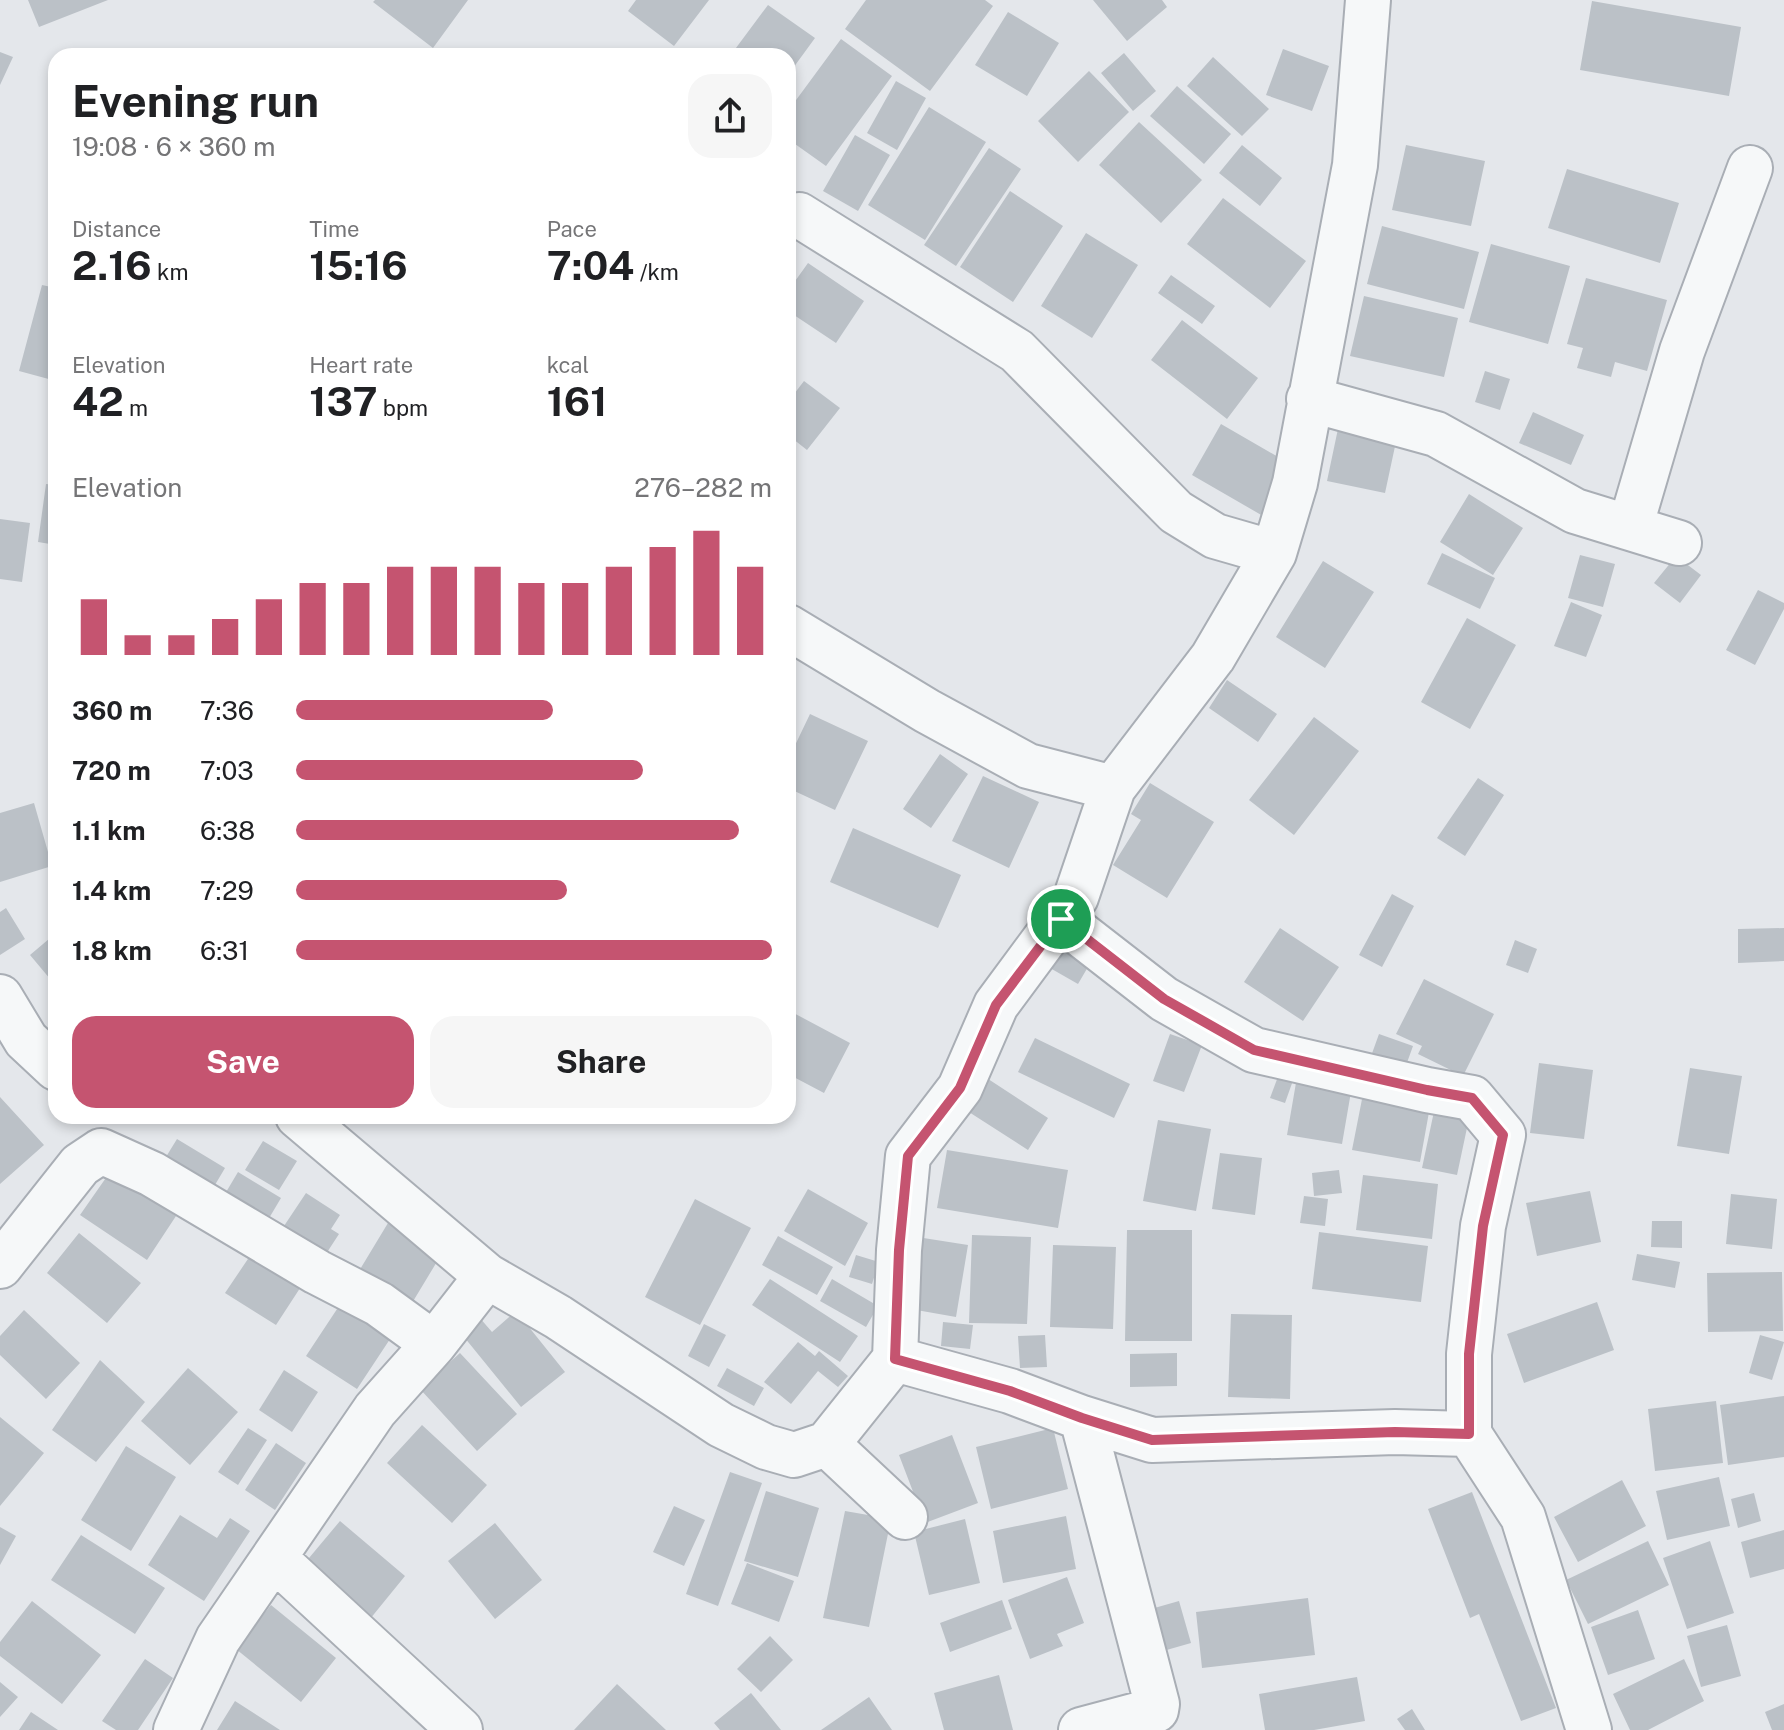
<!DOCTYPE html>
<html lang="en">
<head>
<meta charset="utf-8">
<style>
  body { margin:0; font-family:"Public Sans",sans-serif; background:#f6f6f6; color:#202124; height:100vh; display:flex; flex-direction:column; font-size:30px; white-space:nowrap }
  * { box-sizing:border-box; margin:0 }
  p { font-size:26px; color:#757577 }
  .icon { flex:none; width:44px; height:44px; fill:none; stroke:currentColor; stroke-width:2; stroke-linecap:round; stroke-linejoin:round }
  .map { position:relative; flex:1; overflow:hidden }
  .panel { position:absolute; left:48px; top:48px; width:748px; height:1076px; display:flex; flex-direction:column; background:#fff; border-radius:24px; box-shadow:0 4px 12px #0003 }
  .panel>* { flex:none }
  .pin { position:absolute; display:grid; place-items:center; width:68px; height:68px; color:#fff; margin:-34px; border:4px solid #fff; border-radius:50%; box-shadow:0 2px 8px #0007 }
  .round { display:grid; place-items:center; flex:none; width:84px; height:84px; border-radius:24px; background:#f6f6f6 }
  .overview { display:flex; align-items:center; justify-content:space-between; height:136px; padding:0 24px }
  h1 { font-size:44px; font-weight:700; line-height:60px }
  .metrics { display:grid; grid-template-columns:repeat(3,1fr); gap:12px; height:136px; padding:8px 24px }
  .metrics div { display:grid; align-content:center }
  .metrics b { font-size:40px; font-weight:700 }
  .metrics small { font-size:22px; font-weight:400 }
  .metrics p { font-size:22px }
  .chart { height:224px; padding:16px 24px }
  .chart p { display:flex; justify-content:space-between }
  .chart svg { width:100%; height:144px; margin-top:8px; stroke:#c55470; stroke-width:6 }
  .button { display:flex; gap:16px; margin-top:auto; padding:16px 24px }
  .button a { flex:1; height:92px; border-radius:24px; background:#c55470; color:#fff; font-size:32px; font-weight:700; line-height:92px; text-align:center }
  .button a+a { background:#f6f6f6; color:#202124 }
  ul { padding:0 24px; list-style:none; font-size:26px }
  li { display:grid; grid-template-columns:128px 96px 1fr; align-items:center; height:60px }
  li i { height:20px; border-radius:10px; background:#c55470 }
  .map>svg:first-child { display:block }
</style>
</head>
<body>
<div class="map">
<svg width="1784" height="1730" viewBox="0 0 1784 1730">
  <rect width="100%" height="100%" fill="#e4e7eb"/>
  <path fill="#bbc1c7" d="M28 0H108L39 27Z
    M375 0H468L433 48 373 2Z
    M636 0H709L674 46 628 11Z
    M866 0H985L993 6 930 91 845 29Z
    M1093 0H1162L1167 7 1127 41Z
    M1592 1 1741 27 1729 96 1580 70Z
    M768 5 815 38 788 75V56H730Z
    M1008 12 1059 43 1027 96 975 65Z
    M841 39 892 76 826 166 788 139V111Z
    M1283 49 1329 66 1312 111 1266 95Z
    M0 52 13 57 0 85Z
    M1124 53 1156 91 1133 111 1101 73Z
    M1213 57 1269 109 1242 136 1187 86Z
    M1089 71 1129 112 1078 162 1038 121Z
    M896 81 926 98 897 150 867 133Z
    M1177 86 1231 134 1204 164 1150 116Z
    M929 107 986 142 925 240 868 205Z
    M1139 122 1202 180 1161 223 1099 165Z
    M855 135 890 155 858 211 823 191Z
    M1242 145 1282 178 1260 206 1219 173Z
    M1406 145 1485 161 1471 226 1392 210Z
    M989 148 1021 169 956 266 924 245Z
    M1567 169 1679 203 1660 263 1548 228Z
    M1010 191 1063 226 1013 302 960 267Z
    M1223 198 1306 261 1270 308 1187 244Z
    M1382 226 1479 252 1464 309 1367 284Z
    M1086 233 1138 265 1092 338 1041 306Z
    M1491 244 1570 266 1548 344 1469 322Z
    M808 263 864 301 836 343 788 311V291Z
    M1171 275 1215 306 1202 324 1158 293Z
    M1586 278 1667 300 1647 371 1615 362 1611 377 1577 368 1583 348 1567 344Z
    M42 285 56 288V381L19 371Z
    M1364 296 1458 318 1444 377 1350 356Z
    M1182 320 1258 378 1227 419 1151 360Z
    M1485 371 1510 379 1500 410 1475 402Z
    M804 381 840 408 807 450 788 435V402Z
    M1533 412 1584 435 1571 465 1519 443Z
    M1221 424 1292 465 1263 516 1192 475Z
    M1339 424 1397 437 1385 493 1327 481Z
    M46 484 56 485V545L38 542Z
    M1469 494 1523 528 1493 575 1440 542Z
    M0 519 30 523 22 582 0 579Z
    M1442 553 1495 578 1480 609 1427 584Z
    M1580 555 1615 564 1603 607 1568 598Z
    M1676 556 1701 575 1680 603 1654 583Z
    M1323 561 1374 592 1325 668 1276 637Z
    M1758 590 1784 603V609L1755 665 1726 650Z
    M1571 602 1602 615 1586 657 1554 646Z
    M1467 618 1516 645 1470 729 1421 702Z
    M1227 680 1277 714 1258 742 1209 708Z
    M810 714 868 741 835 810 788 788V760Z
    M1314 717 1359 751 1294 835 1249 800Z
    M940 754 968 774 931 828 903 809Z
    M983 776 1039 802 1009 868 952 841Z
    M1478 778 1504 795 1465 856 1437 838Z
    M1150 783 1214 822 1167 898 1113 865 1141 820 1131 814Z
    M34 803 52 866 0 882V813Z
    M853 828 961 875 938 928 830 882Z
    M1392 894 1414 906 1382 967 1359 955Z
    M6 908 25 939 0 955V912Z
    M1280 928 1339 967 1303 1021 1244 982Z
    M1784 928V961L1738 963V929Z
    M56 933V986L30 955Z
    M1068 938 1095 955 1078 984 1050 968Z
    M1515 940 1537 949 1528 973 1506 965Z
    M1424 979 1494 1014 1463 1076 1418 1054 1422 1046 1396 1034Z
    M788 1010 850 1043 824 1093 788 1074Z
    M1170 1034 1202 1045 1184 1092 1153 1081Z
    M1379 1034 1413 1046 1404 1071 1370 1059Z
    M1035 1038 1130 1084 1114 1118 1018 1072Z
    M1539 1063 1593 1070 1584 1139 1530 1133Z
    M1282 1066 1296 1072 1285 1103 1270 1098Z
    M1690 1068 1742 1076 1729 1154 1677 1146Z
    M979 1073 1048 1118 1028 1150 958 1105Z
    M1297 1077 1352 1086 1342 1144 1287 1135Z
    M1364 1089 1431 1101 1420 1162 1352 1150Z
    M0 1097 44 1145 0 1184Z
    M1436 1102 1471 1109 1457 1175 1422 1168Z
    M1158 1120 1211 1129 1196 1211 1143 1201Z
    M177 1139 225 1168 209 1195 161 1165Z
    M263 1141 297 1161 279 1190 245 1170Z
    M947 1150 1068 1170 1058 1228 937 1208Z
    M1220 1153 1262 1158 1255 1215 1212 1209Z
    M1339 1170 1342 1193 1314 1196 1312 1173Z
    M110 1172 176 1216 147 1260 80 1215Z
    M238 1172 281 1198 262 1230 219 1204Z
    M1363 1175 1438 1184 1432 1239 1356 1230Z
    M808 1189 868 1223 845 1266 784 1231Z
    M1590 1191 1601 1242 1537 1256 1526 1203Z
    M306 1193 340 1215 331 1229 339 1234 324 1257 282 1229Z
    M1731 1194 1777 1199 1772 1249 1726 1244Z
    M1304 1196 1328 1199 1325 1226 1300 1223Z
    M695 1199 751 1228 700 1325 645 1297Z
    M1652 1221H1682V1248L1651 1247Z
    M388 1223 441 1255 409 1308 356 1276Z
    M1127 1230H1192V1341H1125Z
    M1319 1232 1428 1246 1421 1302 1312 1289Z
    M79 1233 141 1283 107 1323 47 1273Z
    M972 1235 1031 1237 1027 1324 969 1323Z
    M778 1236 833 1267 817 1295 762 1265Z
    M917 1237 968 1245 956 1317 905 1308Z
    M1053 1245 1116 1247 1113 1329 1050 1327Z
    M254 1250 304 1282 276 1325 225 1293Z
    M1637 1254 1680 1262 1675 1288 1632 1280Z
    M856 1255 879 1262 872 1284 849 1277Z
    M1782 1272 1783 1331 1708 1332 1707 1273Z
    M770 1279 858 1336 840 1362 752 1305Z
    M832 1279 878 1306 866 1327 820 1301Z
    M343 1300 394 1333 357 1389 306 1356Z
    M1597 1302 1614 1350 1524 1383 1507 1334Z
    M24 1310 80 1363 46 1399 0 1355V1336Z
    M516 1311 565 1372 521 1407 460 1332 479 1317 492 1332Z
    M1231 1314 1292 1315 1290 1399 1228 1397Z
    M943 1322 973 1325 970 1349 941 1346Z
    M704 1324 726 1335 709 1367 688 1356Z
    M1045 1335 1047 1367 1020 1368 1018 1336Z
    M1760 1335 1784 1342 1772 1380 1749 1373Z
    M798 1342 815 1356 819 1351 848 1376 838 1387 818 1371 791 1404 764 1382Z
    M460 1353 517 1414 477 1451 420 1389Z
    M1177 1353V1386L1130 1387V1354Z
    M100 1360 145 1402 96 1462 52 1430Z
    M188 1368 238 1412 190 1465 141 1421Z
    M727 1368 764 1388 754 1406 717 1386Z
    M284 1370 318 1392 292 1432 259 1410Z
    M1784 1396V1457L1728 1465 1720 1405Z
    M1716 1401 1723 1463 1655 1471 1648 1409Z
    M0 1417 44 1453 0 1506Z
    M422 1425 487 1485 452 1523 387 1463Z
    M248 1428 267 1440 238 1485 218 1472Z
    M1053 1428 1068 1489 991 1509 976 1447Z
    M952 1435 978 1503 925 1523 899 1455Z
    M276 1443 306 1463 275 1510 245 1490Z
    M126 1446 176 1477 131 1551 81 1520Z
    M730 1472 762 1483 718 1606 686 1594Z
    M1719 1477 1730 1526 1667 1540 1656 1491Z
    M1622 1480 1646 1526 1578 1562 1554 1517Z
    M766 1491 819 1508 798 1577 744 1561Z
    M1472 1492 1556 1708 1521 1721 1479 1614 1470 1618 1428 1509Z
    M1754 1493 1761 1521 1738 1528 1731 1499Z
    M674 1506 705 1520 684 1566 653 1552Z
    M845 1511 891 1519 869 1627 823 1618Z
    M180 1515 217 1538 230 1518 250 1531 204 1601 148 1565Z
    M1066 1516 1076 1569 1003 1583 993 1531Z
    M965 1519 980 1583 929 1595 914 1532Z
    M340 1521 405 1576 370 1619 304 1564Z
    M495 1523 542 1580 495 1619 448 1561Z
    M0 1527 16 1536 0 1565Z
    M1784 1530V1569L1750 1578 1741 1542Z
    M81 1535 165 1588 135 1634 51 1580Z
    M1648 1541 1669 1585 1588 1624 1566 1580Z
    M1710 1541 1734 1613 1687 1629 1663 1558Z
    M747 1563 794 1581 779 1622 731 1604Z
    M1067 1577 1084 1623 1057 1634 1063 1646 1030 1659 1008 1600Z
    M1308 1598 1315 1655 1202 1668 1196 1612Z
    M1002 1600 1012 1629 950 1652 940 1623Z
    M32 1601 101 1655 62 1704 0 1656V1642Z
    M1179 1601 1191 1643 1163 1651 1151 1609Z
    M271 1605 336 1658 301 1702 236 1649Z
    M1638 1610 1655 1659 1608 1675 1591 1627Z
    M1727 1625 1741 1676 1701 1687 1687 1636Z
    M770 1636 793 1660 761 1692 737 1669Z
    M145 1659 173 1678 138 1730H116L102 1721Z
    M1684 1659 1704 1701 1648 1730H1630L1613 1694Z
    M999 1675 1013 1730H944L934 1693Z
    M1357 1677 1365 1721 1314 1730H1265L1259 1694Z
    M0 1682 18 1697 0 1717Z
    M617 1684 666 1730H574Z
    M751 1693 781 1730H720L714 1723Z
    M869 1697 892 1730H821Z
    M235 1701 280 1730H217Z
    M1784 1704V1730H1772L1765 1712Z
    M1412 1709 1425 1730H1405L1397 1719Z
    M31 1712 58 1730H19Z"/>
  <g fill="none" stroke-linecap="round" stroke-linejoin="round">
    <g stroke="#a9aeb5" stroke-width="48">
      <path id="minor" d="M799 215 1017 351 1176 512 1215 536 1274 553
        M1309 399 1436 434 1575 511 1679 543
        M1630 528 1682 351 1750 168
        M788 627 927 711 1028 766 1113 788
        M1061 919 1164 999 1254 1050 1427 1090 1472 1098 1503 1135 1483 1226 1469 1354V1434L1523 1517 1589 1730
        M0 997 26 1040 56 1068
        M298 1116 487 1276 558 1317 721 1425 766 1447 794 1455 827 1444 895 1359 899 1250 908 1156 960 1088 996 1005 1076 897 1113 788 1213 657 1274 553 1295 483 1355 165 1368 0
        M101 1151 152 1174 317 1272 379 1304 434 1344
        M0 1266 80 1165 101 1151
        M895 1359 1010 1391 1082 1418 1152 1440 1395 1432 1469 1434
        M827 1444 905 1517
        M274 1558 460 1730
        M176 1730 218 1639 375 1410 434 1344 487 1276
        M1081 1730 1156 1710 1157 1704 1082 1418"/>
    </g>
    <use href="#minor" stroke="#f6f8f9" stroke-width="44"/>
  </g>
  <g fill="none" stroke-linecap="round" stroke-linejoin="round">
    <g stroke="#fff" stroke-width="16">
      <path id="route" d="M1061 919 1164 999 1254 1050 1427 1090 1472 1098 1503 1135 1483 1226 1469 1354V1434L1395 1432 1152 1440 1082 1418 1010 1391 895 1359 899 1250 908 1156 960 1088 996 1005Z"/>
    </g>
    <use href="#route" stroke="#c55470" stroke-width="10"/>
  </g>
</svg>
<div class="pin" style="left:1061px;top:919px;background:#1e9e55"><svg class="icon" aria-label="arrive" viewBox="0 0 24 24"><path d="M6 21V4h12l-3 4 3 4H6"/></svg></div>
<section class="panel">
<div class="overview"><div><h1>Evening run</h1><p>19:08 · 6 × 360 m</p></div><a class="round"><svg class="icon" aria-label="share" viewBox="0 0 24 24"><path d="M12 15V3M7 8l5-5 5 5M5 13v7h14v-7"/></svg></a></div>
<div class="metrics">
<div><p>Distance</p><b>2.16<small> km</small></b></div>
<div><p>Time</p><b>15:16</b></div>
<div><p>Pace</p><b>7:04<small> /km</small></b></div>
</div>
<div class="metrics">
<div><p>Elevation</p><b>42<small> m</small></b></div>
<div><p>Heart rate</p><b>137<small> bpm</small></b></div>
<div><p>kcal</p><b>161</b></div>
</div>
<div class="chart"><p><span>Elevation</span>276–282 m</p>
<svg viewBox="0 0 160 44" preserveAspectRatio="none"><path d="M5 44V27M15 44V38M25 44V38M35 44V33M45 44V27M55 44V22M65 44V22M75 44V17M85 44V17M95 44V17M105 44V22M115 44V22M125 44V17M135 44V11M145 44V6M155 44V17"/></svg>
</div>
<ul>
<li><b>360 m</b>7:36<i style="width:54%"></i></li>
<li><b>720 m</b>7:03<i style="width:73%"></i></li>
<li><b>1.1 km</b>6:38<i style="width:93%"></i></li>
<li><b>1.4 km</b>7:29<i style="width:57%"></i></li>
<li><b>1.8 km</b>6:31<i style="width:100%"></i></li>
</ul>
<div class="button"><a>Save</a><a>Share</a></div>
</section>
</div>
</body>
</html>
